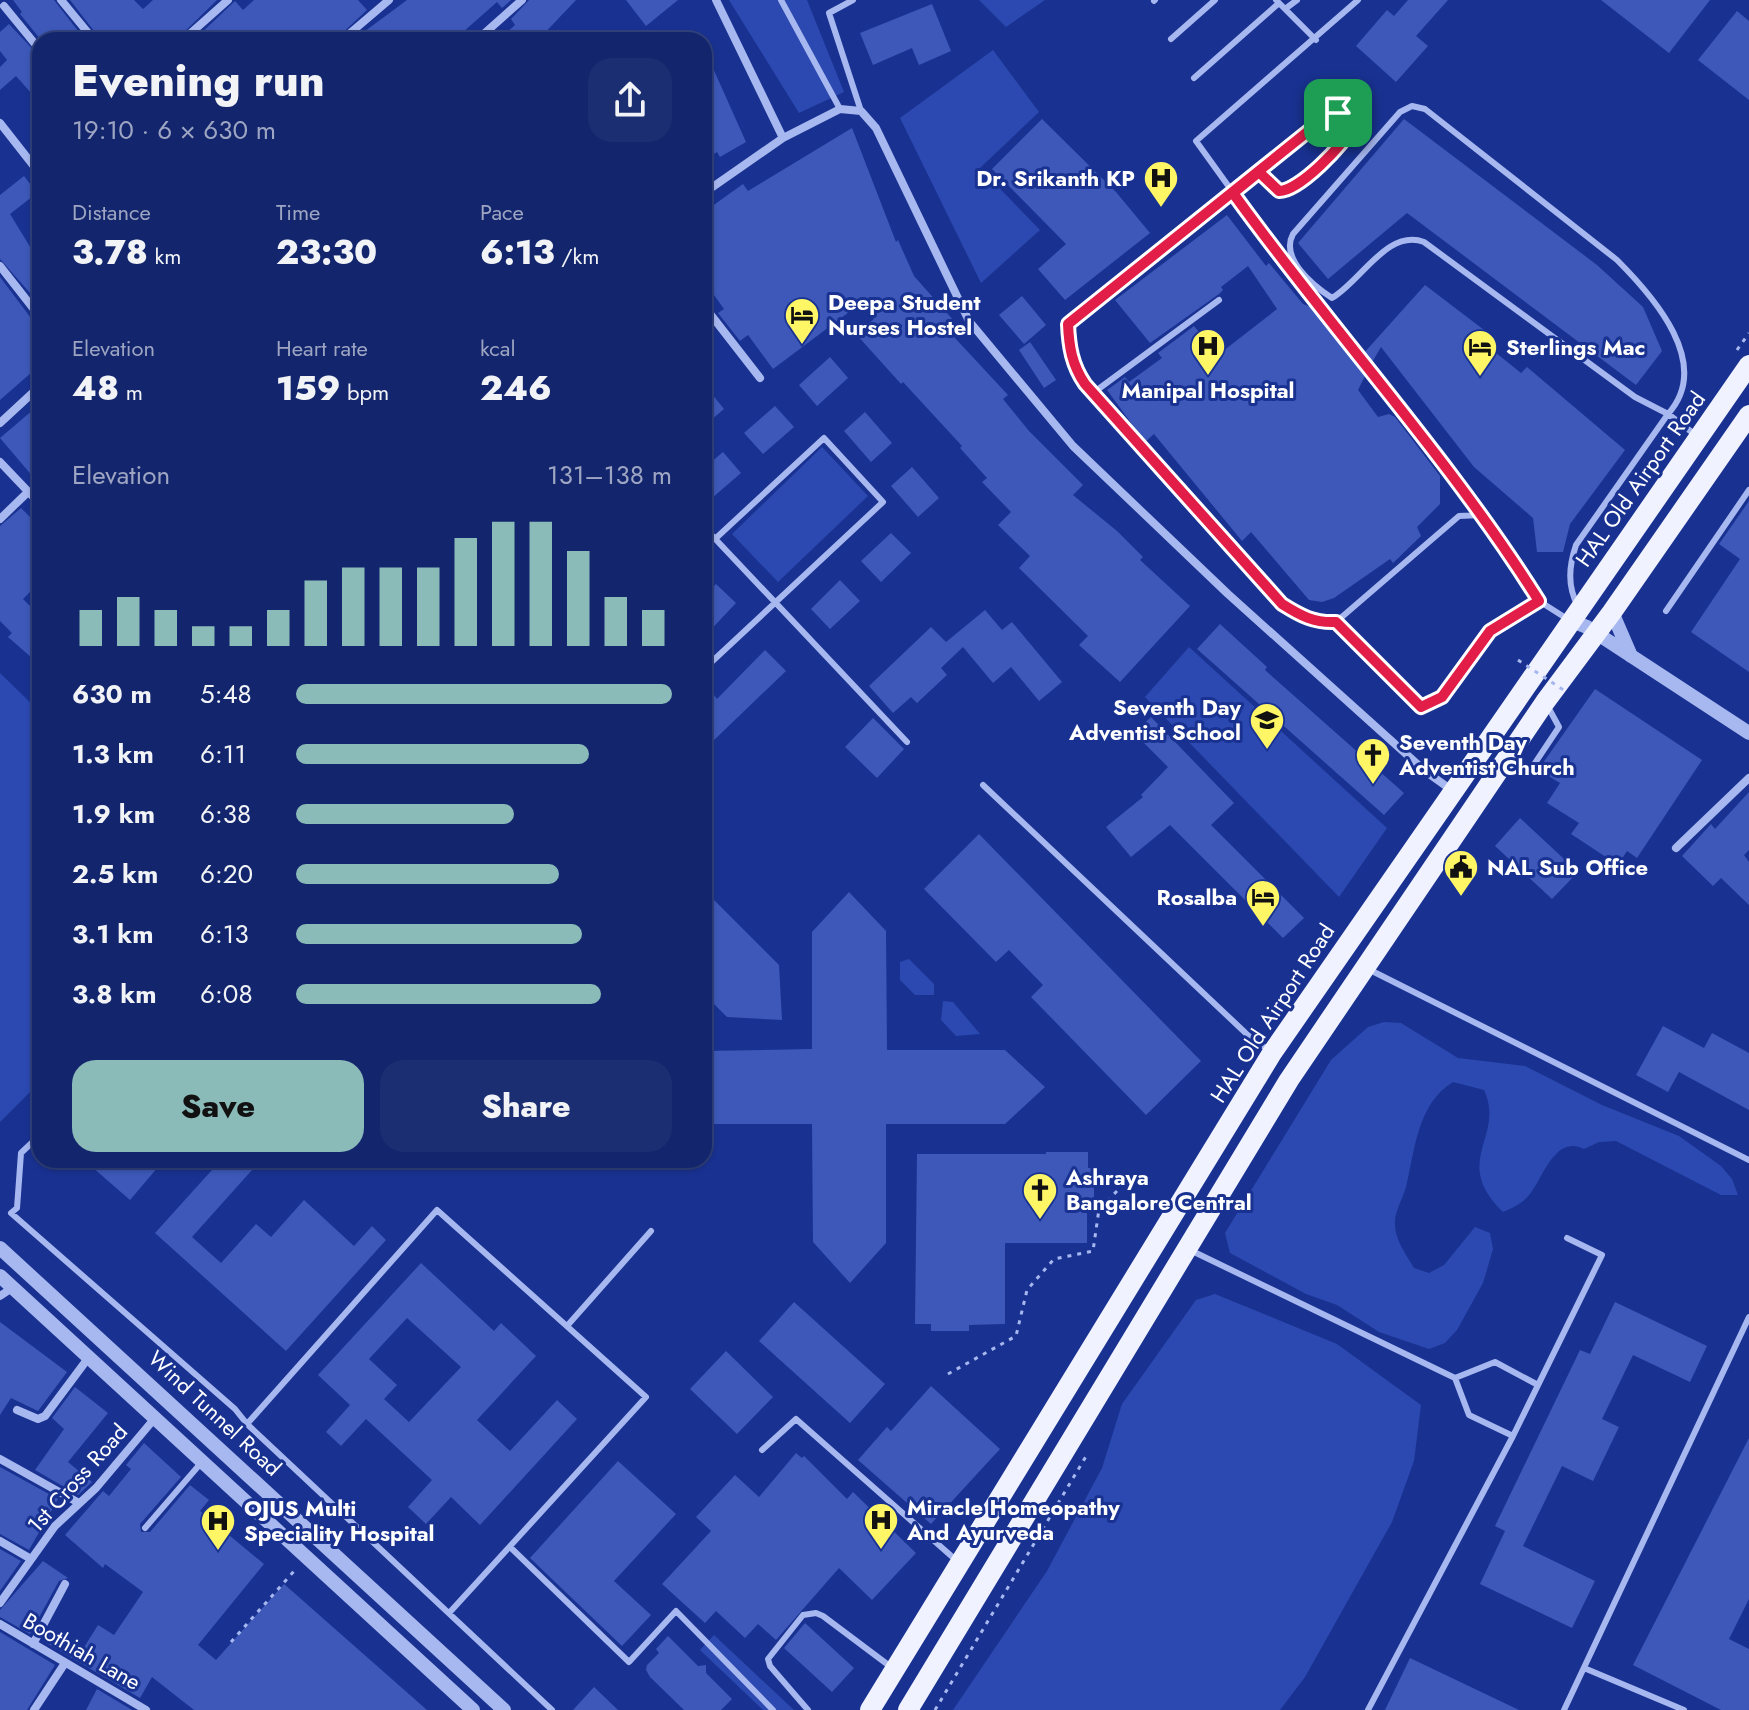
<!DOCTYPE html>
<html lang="en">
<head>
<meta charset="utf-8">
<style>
  body { margin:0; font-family:Jost,sans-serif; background:#1c2e72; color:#f1f3f6; height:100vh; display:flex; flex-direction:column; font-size:30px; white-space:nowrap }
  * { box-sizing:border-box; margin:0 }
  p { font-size:26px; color:#9da5c2 }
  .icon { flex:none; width:44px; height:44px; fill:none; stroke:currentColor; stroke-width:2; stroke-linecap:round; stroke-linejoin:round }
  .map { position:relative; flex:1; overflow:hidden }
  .side { position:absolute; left:32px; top:32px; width:680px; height:1136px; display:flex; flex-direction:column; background:#13266d; border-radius:24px; box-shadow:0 2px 6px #0004,0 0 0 2px #324380 }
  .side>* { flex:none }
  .pin { position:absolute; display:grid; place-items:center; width:68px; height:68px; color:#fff; margin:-34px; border-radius:16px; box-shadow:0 4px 12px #0006 }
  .round { display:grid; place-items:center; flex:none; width:84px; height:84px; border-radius:24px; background:#1c2e72 }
  .overview { display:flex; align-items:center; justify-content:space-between; height:136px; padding:0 40px }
  h1 { font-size:44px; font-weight:800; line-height:60px }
  .stats { display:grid; grid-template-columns:repeat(3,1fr); gap:12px; height:136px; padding:8px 40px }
  .stats div { display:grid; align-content:center }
  .stats b { font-size:34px; font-weight:800 }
  .stats small { font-size:22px; font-weight:400 }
  .stats p { font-size:22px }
  .chart { height:224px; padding:16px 40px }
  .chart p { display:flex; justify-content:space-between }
  .chart svg { width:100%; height:144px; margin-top:8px; stroke:#8bbbb9; stroke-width:6 }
  .primary-button { display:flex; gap:16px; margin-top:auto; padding:16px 40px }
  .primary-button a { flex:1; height:92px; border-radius:24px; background:#8bbbb9; color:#111; font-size:32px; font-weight:800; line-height:92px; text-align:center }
  .primary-button a+a { background:#1c2e72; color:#f1f3f6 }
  ul { padding:0 40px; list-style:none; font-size:26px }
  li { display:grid; grid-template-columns:128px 96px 1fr; align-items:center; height:60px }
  li i { height:20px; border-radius:10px; background:#8bbbb9 }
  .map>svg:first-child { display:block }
</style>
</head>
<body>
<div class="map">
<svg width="1749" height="1710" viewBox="0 0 1749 1710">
  <rect width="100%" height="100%" fill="#193291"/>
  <path fill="#2b49b0" d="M729 0H807L844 92 799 113Z
    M979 0H1045L1006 27Z
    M993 50 1039 112 980 168 1040 230 981 283 900 118Z
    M822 447 868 496 778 582 732 534Z
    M1189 647 1387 828 1339 897 1145 697Z
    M0 673 40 712V1082L0 1122Z
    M909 959 934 984V995H915L900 980V962Z
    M943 1001 953 1002 980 1034 956 1036 941 1020Z
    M1384 1022 1401 1023 1458 1058 1525 1066 1602 1105 1679 1136 1721 1166 1732 1179 1738 1195H1721L1616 1141 1599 1142 1584 1149C1555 1134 1543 1178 1530 1194 1522 1204 1514 1207 1503 1212 1450 1160 1506 1138 1484 1090L1453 1082C1417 1104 1415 1150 1406 1187 1403 1198 1395 1211 1395 1222 1394 1239 1406 1254 1414 1268L1429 1273 1444 1265 1475 1227 1490 1233 1493 1249 1483 1283 1457 1330 1445 1343 1429 1349 1379 1332 1337 1305 1306 1294 1230 1253 1225 1233 1331 1060 1368 1027Z
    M1215 1294 1337 1344 1421 1405 1414 1461 1392 1522 1305 1677 1280 1710H953L1047 1571 1102 1468 1122 1404 1196 1300Z
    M714 1635 794 1710H763L700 1650Z"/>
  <path fill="#3d58b8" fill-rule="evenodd" d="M13 0H54L85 40H41L20 14 22 12Z
    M70 0H134L143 9 153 0H217L176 40H101Z
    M254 0H358L367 10 335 40H194L235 1 243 10Z
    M407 0H511L502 8 497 2 454 40H353Z
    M529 0H576L538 40H498L515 25 511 19Z
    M626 0H678L646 26Z
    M1408 0H1448L1416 36 1428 46 1396 82 1356 46 1387 10 1394 16Z
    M1601 0H1710L1669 53Z
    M932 4 951 51 919 65 912 48 873 65 860 33Z
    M1737 11 1749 21V100L1698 60Z
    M9 24 40 57V103L16 76 0 90V67L7 60 0 51V32Z
    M704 48 746 142 720 157 717 152 704 161Z
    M1042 119 1116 192 1150 233 1065 300 1038 269 1066 244 992 169Z
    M1404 119 1597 265 1643 307 1662 351 1636 385 1407 213 1328 279 1298 243Z
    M852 128 896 242 898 240 914 276 962 330 954 337 1008 395 1003 399 1029 431 1083 485 1073 495 1117 531 1143 557 1140 560 1190 606 1120 682 1079 645 1088 636 1019 568 1030 556 998 525 1011 512 982 482 987 478 960 448 962 446 903 382 901 384 856 334 874 319 861 303 773 369 748 335 740 341 718 313 724 309 704 281V212L743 184 748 191Z
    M24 176 37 193 10 214 40 263V286L30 293 0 259V195Z
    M1227 215 1266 266 1269 263 1303 304 1311 307 1365 376 1358 390 1378 417 1389 414 1395 417 1440 476V504L1417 527 1421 536 1393 563 1390 559 1334 598 1322 602 1309 600 1251 532 1242 541 1154 434 1145 442 1107 390 1125 377 1129 382 1162 358 1158 353 1194 326 1218 355 1277 309 1248 266 1221 287 1223 290 1219 294 1150 343 1115 300Z
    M0 277 40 330V365L0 400Z
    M1425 285 1488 333 1480 340 1521 373 1527 367 1625 450 1570 524 1563 552H1537L1533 518 1474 467 1381 347 1371 364 1363 354Z
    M1022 296 1046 325 1024 344 999 315Z
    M1030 342 1056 380 1044 388 1019 350Z
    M830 357 848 378 817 406 799 385Z
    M704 384 724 409 704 426Z
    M40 404V485L0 438Z
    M775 406 794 427 763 454 744 433Z
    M865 412 892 443 871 462 844 431Z
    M723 452 741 473 704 505V468Z
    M912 467 939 498 918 517 891 486Z
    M1749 501V672L1691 632 1740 559 1719 544Z
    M21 508 40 527V582L23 599 40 616V665L8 637 12 633 0 621V526Z
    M891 533 911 553 881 582 861 561Z
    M840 580 860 601 830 629 811 609Z
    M716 584 736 603 704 637V596Z
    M985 610 1002 630 1012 622 1062 682 1039 701 1011 667 993 683 963 647 941 668 947 675 917 703 911 697 893 713 869 686 931 627 946 642Z
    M1220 624 1267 667 1265 670 1404 793 1384 815 1197 649Z
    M765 650 786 671 712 742 704 735V705L714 695 717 699Z
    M1595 689 1702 760 1637 858 1627 851 1618 865 1571 834 1579 823 1547 803 1560 783 1538 770Z
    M1151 717 1234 803 1211 825 1304 918 1283 938 1170 825 1131 857 1106 827 1143 797 1141 795 1168 767 1134 733Z
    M873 718 904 749 877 778 845 747Z
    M1749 792V850L1744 855 1749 862V905L1721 878 1713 886 1682 856 1711 824 1715 829Z
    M1520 818 1578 872 1552 899 1495 846Z
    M979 834 1201 1061 1146 1115 1031 997 1043 985 1009 950 996 962 924 889Z
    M704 890 779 965 782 1020 727 1017 704 994Z
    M849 892 886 931 887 1050H1005L1045 1087 1005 1124H886V1243L850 1283 813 1242 812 1124H704V1051L812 1049V932Z
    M1663 1026 1704 1048 1712 1033 1749 1053V1110L1679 1072 1668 1092 1636 1075Z
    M1046 1152H1088V1168H1094V1207H1087V1243H1005V1324L969 1325V1331H931V1324H915L917 1154H1046Z
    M84 1160H164L130 1200Z
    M221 1160H261L192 1237 221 1263 256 1224 271 1237 304 1200 354 1246 372 1226 386 1240 286 1351 155 1233Z
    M421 1263 494 1331 501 1323 536 1356 477 1420 510 1451 557 1400 577 1419 480 1525 451 1497 426 1524 408 1507 432 1480 366 1419 341 1446 326 1432 350 1405 318 1375ZM407 1318 461 1367 409 1422 384 1399 397 1385 369 1359Z
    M794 1302 885 1384 850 1423 759 1341Z
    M1615 1302 1707 1346 1690 1382 1633 1355 1602 1419 1619 1427 1593 1481 1562 1466 1523 1546 1595 1581 1572 1628 1480 1584 1505 1531 1495 1526 1580 1350 1590 1354Z
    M0 1322 67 1372 38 1411 11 1398 0 1415Z
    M726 1351 773 1397 737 1434 690 1389Z
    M931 1386 1000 1449 931 1524 858 1460 887 1427 891 1431Z
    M75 1387 108 1413 68 1462 92 1482 78 1495 35 1470 64 1429 52 1418Z
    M1749 1438V1599L1729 1639 1749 1649V1710H1721L1633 1665Z
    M144 1443 181 1477 140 1524 141 1532H150L190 1485 209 1500 200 1511 264 1564 198 1645 216 1660 284 1584 427 1710H194L152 1677 140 1698 43 1641 49 1629 83 1649 98 1625 114 1635 143 1592 105 1564 103 1568 65 1535 103 1491 109 1496 131 1469 126 1465Z
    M796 1453 802 1458 804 1456 847 1499 853 1492 916 1553 872 1600 839 1568 776 1640 758 1624 745 1638 716 1611 705 1623 662 1584 711 1531 696 1517 735 1475 759 1497Z
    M618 1461 676 1514 614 1581 651 1615 622 1646 530 1558Z
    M0 1467 58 1499 29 1550 0 1534Z
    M0 1549 21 1561 0 1591Z
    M43 1561 68 1578 59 1581 30 1634 0 1617V1610Z
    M805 1623 854 1668 832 1692 784 1648Z
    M0 1632 55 1665 27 1710H0Z
    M668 1636 698 1666 706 1665V1673L732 1699 721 1710H684L650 1677 646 1670 647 1665 659 1653 656 1649Z
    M1410 1658 1519 1710H1385Z
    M594 1687 618 1710H573Z
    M97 1689 132 1710H86Z"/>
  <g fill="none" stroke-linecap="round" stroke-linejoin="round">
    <path stroke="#a7b7ef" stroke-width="3" stroke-dasharray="4 6" stroke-linecap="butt" d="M1737 350 1749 333
      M948 1374 1016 1336 1027 1290 1054 1259 1093 1251 1099 1209 1130 1178
      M231 1642 295 1570
      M935 1710 1088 1453"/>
    <path stroke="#a7b7ef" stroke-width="6" d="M781 0 840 109
      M853 0 829 13 861 111
      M1276 0 1316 40
      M1358 0 1196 141 1286 266 1449 472 1509 553 1539 601 1569 620
      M1154 1 1155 0
      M1285 9 1297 0
      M1171 39 1215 0
      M1194 78 1279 3
      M1259 172 1279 191H1287L1346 140 1353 126 1344 115 1331 113 1068 324C1069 347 1072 365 1085 384L1282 604C1301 617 1314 623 1336 622
      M1093 393 1219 300
      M1481 515 1459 516 1336 622 1421 707 1442 697 1490 631 1539 601
      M704 527 907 742
      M1578 606C1567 586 1569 566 1576 545L1668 414C1713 364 1654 297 1617 260L1425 109 1412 106 1400 112 1293 234C1280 258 1312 285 1332 298 1361 281 1388 228 1424 242L1635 397 1668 414 1697 436
      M1666 611 1749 490
      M704 669 883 502 824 438 715 539
      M1507 764 1531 769 1559 727 1547 705
      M983 785 1253 1040 1268 1049
      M1370 970 1749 1160
      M40 1135 21 1153 17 1208 11 1213 235 1409 247 1424 552 1710
      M1192 1251 1455 1378 1469 1415 1513 1436
      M567 1326 651 1231
      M1455 1378 1495 1362 1538 1385
      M247 1424 437 1210 646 1397 450 1612
      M762 1450 796 1419 957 1561
      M145 1528 201 1463
      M510 1547 629 1662 676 1611 773 1710
      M1584 1668 1684 1710
      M808 1710 770 1666 768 1659 803 1615 816 1613 823 1616 891 1667
      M1368 1710 1513 1436 1602 1255 1567 1238
      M1564 1710 1749 1317"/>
    <path stroke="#a7b7ef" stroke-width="8" d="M61 0 94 40
      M716 0 783 138 840 109 861 111 876 128 969 321 1073 446 1228 594 1425 771 1453 791
      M4 6 40 50
      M183 40 228 0
      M342 40 389 0
      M477 40 522 0
      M0 123 40 174
      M704 193 783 138
      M0 266 40 317
      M704 306 760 378
      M0 423 40 386
      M0 462 40 504
      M0 519 28 492
      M40 590 35 596 40 601
      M1676 848 1749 778
      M0 1296 12 1288
      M17 1410 38 1419 45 1416 89 1357
      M0 1459 79 1503
      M0 1541 31 1559
      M0 1603 55 1526 96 1488 155 1418
      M0 1624 146 1710
      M33 1644 65 1584
      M34 1710 65 1663"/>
    <path stroke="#a7b7ef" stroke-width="14" d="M1612 612 1631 656
      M1572 621 1587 627 1749 733
      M0 1248 504 1710
      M0 1276 473 1710"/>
    <path stroke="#f0f2ff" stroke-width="20" d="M870 1710 1272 1053 1749 365
      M908 1710 1289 1080 1545 702 1612 612 1749 415"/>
    <path stroke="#a7b7ef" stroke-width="3" stroke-dasharray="4 6" stroke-linecap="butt" d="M1518 660 1568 693"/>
  </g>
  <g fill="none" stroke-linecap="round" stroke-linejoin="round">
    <g stroke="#fff" stroke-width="16">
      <path id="route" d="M1338 113H1331L1068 324C1069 347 1072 365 1085 384L1282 604C1301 616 1314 623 1336 622L1421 707 1442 697 1490 631 1539 601C1449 457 1332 331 1233 193L1259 172 1279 191C1298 192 1345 144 1353 126L1344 115 1338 113"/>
    </g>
    <use href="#route" stroke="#e11d48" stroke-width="10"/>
  </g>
  <defs>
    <g id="hospital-pin" transform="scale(1.8)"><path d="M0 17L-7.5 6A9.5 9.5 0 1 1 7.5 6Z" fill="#fff666" stroke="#193291"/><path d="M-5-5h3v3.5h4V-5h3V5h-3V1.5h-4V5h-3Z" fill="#111"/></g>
    <g id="hotel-pin" transform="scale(1.8)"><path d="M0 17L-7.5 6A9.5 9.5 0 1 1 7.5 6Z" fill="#fff666" stroke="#193291"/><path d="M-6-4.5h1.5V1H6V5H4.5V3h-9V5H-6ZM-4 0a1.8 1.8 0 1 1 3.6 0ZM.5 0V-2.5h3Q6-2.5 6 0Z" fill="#111"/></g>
    <g id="school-pin" transform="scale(1.8)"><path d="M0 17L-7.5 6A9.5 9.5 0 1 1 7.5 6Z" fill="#fff666" stroke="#193291"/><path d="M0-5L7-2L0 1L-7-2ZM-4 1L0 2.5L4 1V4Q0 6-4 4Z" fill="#111"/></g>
    <g id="church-pin" transform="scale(1.8)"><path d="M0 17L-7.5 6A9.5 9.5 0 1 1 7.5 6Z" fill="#fff666" stroke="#193291"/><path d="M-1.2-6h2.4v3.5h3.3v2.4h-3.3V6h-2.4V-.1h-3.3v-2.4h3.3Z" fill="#111"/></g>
    <g id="civic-pin" transform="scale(1.8)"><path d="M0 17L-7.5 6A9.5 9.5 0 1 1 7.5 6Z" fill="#fff666" stroke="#193291"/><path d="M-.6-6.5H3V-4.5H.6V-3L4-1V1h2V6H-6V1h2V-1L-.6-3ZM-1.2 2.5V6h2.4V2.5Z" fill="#111"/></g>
  </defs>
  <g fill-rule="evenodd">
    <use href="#hospital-pin" x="1161" y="178"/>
    <use href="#hotel-pin" x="802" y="315"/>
    <use href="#hospital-pin" x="1208" y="346"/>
    <use href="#hotel-pin" x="1480" y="347"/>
    <use href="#school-pin" x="1267" y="720"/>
    <use href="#church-pin" x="1373" y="755"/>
    <use href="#civic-pin" x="1461" y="867"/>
    <use href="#hotel-pin" x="1263" y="897"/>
    <use href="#church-pin" x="1040" y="1190"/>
    <use href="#hospital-pin" x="881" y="1520"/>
    <use href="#hospital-pin" x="218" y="1521"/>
  </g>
  <g text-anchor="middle" stroke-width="6" stroke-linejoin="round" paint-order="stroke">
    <g font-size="22" font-weight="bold" fill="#fff" stroke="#193291" text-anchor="start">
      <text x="1135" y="186" text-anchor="end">Dr. Srikanth KP</text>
      <text x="828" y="310">Deepa Student<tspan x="828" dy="25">Nurses Hostel</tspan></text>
      <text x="1506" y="355">Sterlings Mac</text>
      <text x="1208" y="398" text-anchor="middle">Manipal Hospital</text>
      <text x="1241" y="715" text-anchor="end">Seventh Day<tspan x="1241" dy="25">Adventist School</tspan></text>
      <text x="1399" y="750">Seventh Day<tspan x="1399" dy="25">Adventist Church</tspan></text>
      <text x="1487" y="875">NAL Sub Office</text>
      <text x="1237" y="905" text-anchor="end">Rosalba</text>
      <text x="1066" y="1185">Ashraya<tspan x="1066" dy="25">Bangalore Central</tspan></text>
      <text x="907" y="1515">Miracle Homeopathy<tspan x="907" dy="25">And Ayurveda</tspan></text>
      <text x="244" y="1516">OJUS Multi<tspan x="244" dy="25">Speciality Hospital</tspan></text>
    </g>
    <g font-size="22" fill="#fff" stroke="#193291">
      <text transform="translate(1640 479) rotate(-55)" y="8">HAL Old Airport Road</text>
      <text transform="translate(1272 1013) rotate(-57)" y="8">HAL Old Airport Road</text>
      <text transform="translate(215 1413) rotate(43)" y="8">Wind Tunnel Road</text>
      <text transform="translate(77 1478) rotate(-48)" y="8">1st Cross Road</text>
      <text transform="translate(82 1651) rotate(30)" y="8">Boothiah Lane</text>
    </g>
  </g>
</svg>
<div class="pin" style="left:1338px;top:113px;background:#1e9e55"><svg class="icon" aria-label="arrive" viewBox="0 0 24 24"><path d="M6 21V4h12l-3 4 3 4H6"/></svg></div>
<section class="side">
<div class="overview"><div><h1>Evening run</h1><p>19:10 · 6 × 630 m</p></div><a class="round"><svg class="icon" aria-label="share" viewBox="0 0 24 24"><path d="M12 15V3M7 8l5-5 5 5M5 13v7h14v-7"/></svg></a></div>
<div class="stats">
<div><p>Distance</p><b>3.78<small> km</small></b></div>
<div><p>Time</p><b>23:30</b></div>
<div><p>Pace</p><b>6:13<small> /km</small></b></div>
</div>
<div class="stats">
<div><p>Elevation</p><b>48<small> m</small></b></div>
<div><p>Heart rate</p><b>159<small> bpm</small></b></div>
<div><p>kcal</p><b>246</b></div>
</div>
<div class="chart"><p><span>Elevation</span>131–138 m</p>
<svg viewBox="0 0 160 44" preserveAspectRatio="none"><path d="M5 44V33M15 44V29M25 44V33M35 44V38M45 44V38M55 44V33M65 44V24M75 44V20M85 44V20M95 44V20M105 44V11M115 44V6M125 44V6M135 44V15M145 44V29M155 44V33"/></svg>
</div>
<ul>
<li><b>630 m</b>5:48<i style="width:100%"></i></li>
<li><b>1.3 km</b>6:11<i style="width:78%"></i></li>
<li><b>1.9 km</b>6:38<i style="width:58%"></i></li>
<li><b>2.5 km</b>6:20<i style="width:70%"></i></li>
<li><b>3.1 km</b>6:13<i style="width:76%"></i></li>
<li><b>3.8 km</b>6:08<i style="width:81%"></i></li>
</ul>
<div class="primary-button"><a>Save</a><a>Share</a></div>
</section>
</div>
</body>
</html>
